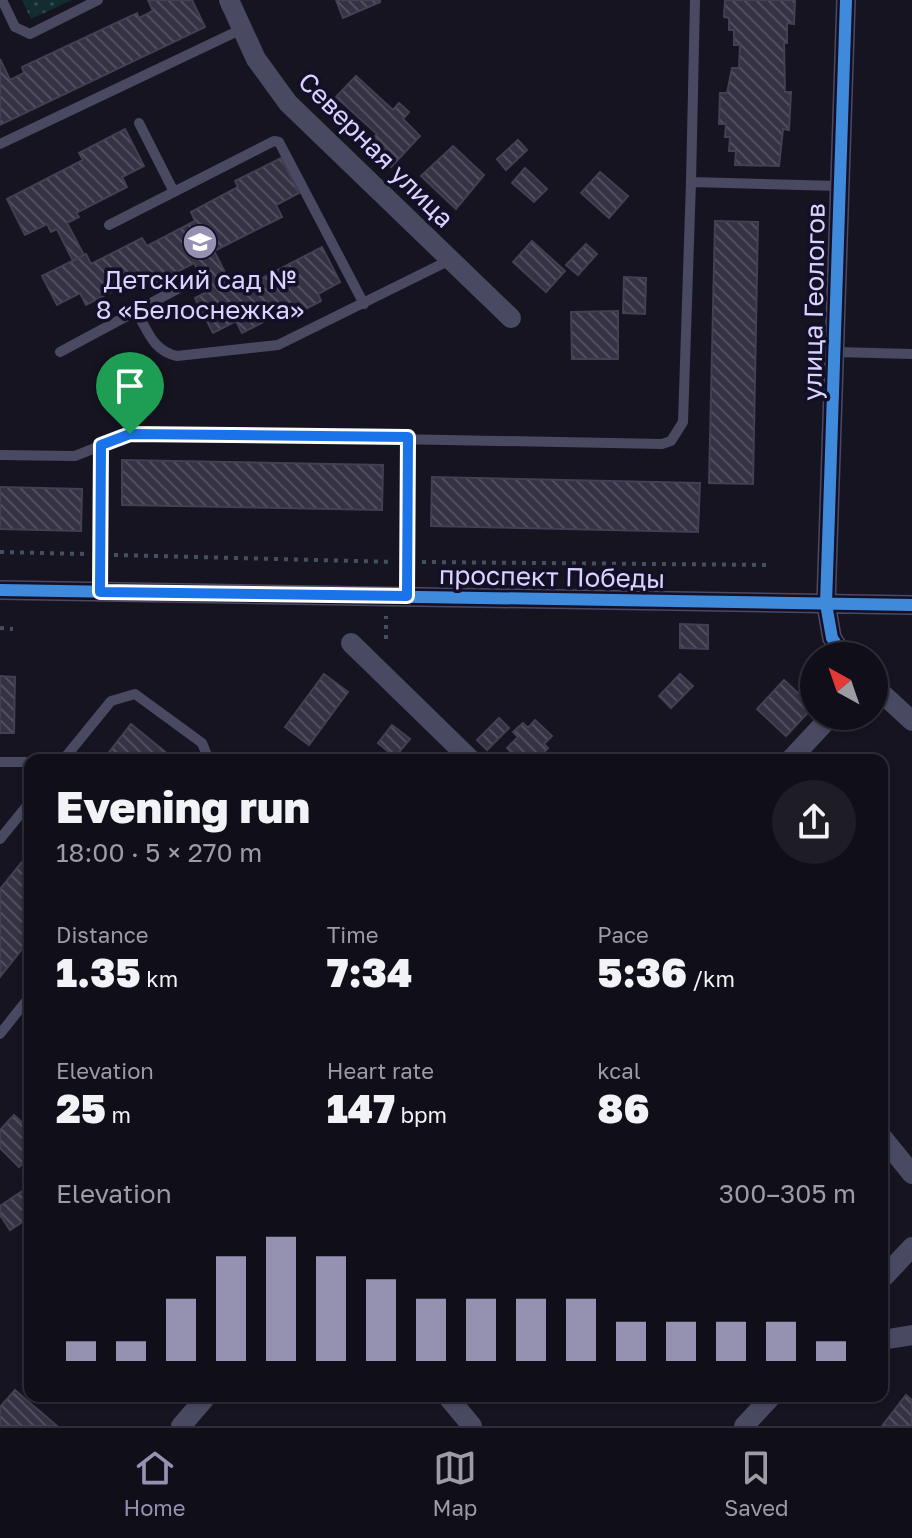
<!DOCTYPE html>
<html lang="en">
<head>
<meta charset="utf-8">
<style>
  body { margin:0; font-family:"Golos Text",sans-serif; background:#1e1d26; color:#f1f3f6; height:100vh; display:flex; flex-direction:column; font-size:30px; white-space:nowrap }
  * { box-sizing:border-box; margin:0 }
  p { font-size:26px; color:#9c9ca2 }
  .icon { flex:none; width:44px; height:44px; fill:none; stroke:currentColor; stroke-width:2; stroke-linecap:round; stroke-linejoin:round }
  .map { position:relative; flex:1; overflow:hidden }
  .side { position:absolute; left:24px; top:754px; width:864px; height:648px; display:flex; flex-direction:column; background:#100f19; border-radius:16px; box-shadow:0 2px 6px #0004,0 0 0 2px #302f38 }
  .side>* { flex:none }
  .needle { width:52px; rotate:320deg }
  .controls { position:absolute; left:800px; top:642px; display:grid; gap:16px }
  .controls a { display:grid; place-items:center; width:88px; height:88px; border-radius:50%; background:#100f19; box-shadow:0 2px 6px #0004,0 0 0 2px #302f38; font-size:40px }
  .pin { position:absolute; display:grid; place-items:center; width:68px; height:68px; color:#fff; margin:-82px -34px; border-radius:50% 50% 50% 0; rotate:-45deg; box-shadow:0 0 8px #0007 }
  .pin .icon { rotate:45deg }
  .round { display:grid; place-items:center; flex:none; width:84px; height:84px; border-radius:42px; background:#1e1d26 }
  .overview { display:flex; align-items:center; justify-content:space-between; height:136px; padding:0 32px }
  h1 { font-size:44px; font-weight:800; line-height:60px }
  .figures { display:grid; grid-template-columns:repeat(3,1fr); gap:12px; height:136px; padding:8px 32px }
  .figures div { display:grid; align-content:center }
  .figures b { font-size:40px; font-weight:800 }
  .figures small { font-size:22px; font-weight:400 }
  .figures p { font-size:22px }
  .chart { height:224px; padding:16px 32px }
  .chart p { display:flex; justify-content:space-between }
  .chart svg { width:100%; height:144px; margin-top:8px; stroke:#9591b1; stroke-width:6 }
  .dock { display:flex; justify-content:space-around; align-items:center; height:112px; border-top:2px solid #302f38; background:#100f19; font-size:22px; color:#9c9ca2 }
  .dock a { display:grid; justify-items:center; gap:4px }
  .dock .on { color:#9591b1 }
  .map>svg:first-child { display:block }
</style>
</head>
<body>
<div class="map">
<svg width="912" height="1426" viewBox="0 0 912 1426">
  <defs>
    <pattern id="park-dots" width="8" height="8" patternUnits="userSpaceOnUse" patternTransform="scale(2)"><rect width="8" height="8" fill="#132c2d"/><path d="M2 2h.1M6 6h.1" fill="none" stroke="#354a4c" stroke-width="1.8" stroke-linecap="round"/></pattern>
    <pattern id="building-back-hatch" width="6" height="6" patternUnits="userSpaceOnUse" patternTransform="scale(2)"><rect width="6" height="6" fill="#343243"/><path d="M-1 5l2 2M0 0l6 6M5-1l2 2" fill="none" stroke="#514f5f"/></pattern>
  </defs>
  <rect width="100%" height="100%" fill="#161421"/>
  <path fill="url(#park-dots)" d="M22 0H72L31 19Z"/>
  <path fill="url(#building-back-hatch)" stroke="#433f54" stroke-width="2" d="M148 0H192L205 27 0 125V59L10 80 24 73 22 67 137 13 139 18 153 11Z
    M336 0H380V2L343 18Z
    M725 0H795L794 24 787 23V43H784L785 92H791L789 130 783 129 779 166 735 165 736 151H729L730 137H725L726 124H719L720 93H727L732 68H739L740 45H734V30H729V18L724 17Z
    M356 76 393 110 399 103 409 112 403 119 420 136 391 167 367 145 377 134 336 97Z
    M125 129 144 166 122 177 127 187 76 213 79 217 67 223 84 255 73 261 57 229 51 232 47 224 25 235 7 199 83 160 79 153Z
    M518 140 527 150 506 170 497 159Z
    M453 146 484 175 456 209 421 176Z
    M281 158 299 193 276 205 282 217 214 251 230 282 242 275 247 286 322 247 340 282 318 294 321 301 302 311 298 304 242 333 236 321 213 333 195 298 209 291 194 263 142 290 136 279 86 305 80 293 57 305 42 276 86 254 91 264 142 238 147 246 195 221 191 212 238 187 235 181Z
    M525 168 547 189 534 202 512 183Z
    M600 172 628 196 609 218 581 193Z
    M715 221 758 222 753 484 709 483Z
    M532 241 565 271 546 292 513 262Z
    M586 244 597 254 578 275 566 265Z
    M624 277 646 278 645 314 623 313Z
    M618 311V359H572L571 312Z
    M122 460 383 465 382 510 122 505Z
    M432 477 700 483 698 532 431 526Z
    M0 487 82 489 81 531 0 529Z
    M680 624 708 625V649L680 648Z
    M324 674 348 692 309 745 285 727Z
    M680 674 693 686 671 708 659 696Z
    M0 676 15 677 14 733H0Z
    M784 680 813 707 786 736 757 709Z
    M499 718 509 728 487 750 477 740Z
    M535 720 552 736 544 744 548 748 539 758 534 754 528 760H519L507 748 518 737 513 732 523 723 528 728Z
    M131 724 174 759 173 760H103Z
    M392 725 410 739 395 757 378 743Z
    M30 852V939L0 977V889Z
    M14 1115 30 1130V1156L19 1167 0 1148V1130Z
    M24 1190 30 1199V1217L10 1230 0 1215V1206Z
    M15 1390 57 1426H0V1407Z
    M906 1395 912 1400V1426H882Z"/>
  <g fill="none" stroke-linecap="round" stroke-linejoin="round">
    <path stroke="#44505f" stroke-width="4" stroke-dasharray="4 6" stroke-linecap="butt" d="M0 552 86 554
      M114 555 393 562
      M422 562 770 565
      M0 628 13 629
      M386 639V616"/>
    <path stroke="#4a4962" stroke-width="10" d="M2 0 15 27 30 34 98 0
      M139 123 174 192
      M0 144 242 29
      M691 182 695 0
      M109 225 274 141 279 142 364 304
      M136 311C148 331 153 351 177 356L278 345 450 260
      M60 352 194 280
      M836 352 912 354
      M0 455 75 456 130 434 662 444 671 441 683 422 691 182 839 186
      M100 592 101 445
      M407 596 408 437
      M63 760 111 701 135 694 202 743 209 760
      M0 762H30
      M0 839 30 802
      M0 1034 30 996"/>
    <path stroke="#4a4962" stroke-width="20" d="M229 0 256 59 288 103 511 318
      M0 590 912 605
      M351 643 471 760
      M844 656 832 638 826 604 846 0
      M874 686 912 721
      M790 760 831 716
      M882 1137 912 1174
      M882 1279 912 1247
      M882 1340 912 1335
      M447 1396 472 1426
      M181 1426 207 1396
      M744 1426 772 1396"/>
    <g stroke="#130f26" stroke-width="17">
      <path id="cycleway" d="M0 590 912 605
        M844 656 832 638 826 604 846 0"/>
    </g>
    <use href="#cycleway" stroke="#408adc" stroke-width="12"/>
  </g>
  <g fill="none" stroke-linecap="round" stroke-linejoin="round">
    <g stroke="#fff" stroke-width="16">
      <path id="route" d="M130 434 408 437 407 596 100 592 101 445Z"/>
    </g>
    <use href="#route" stroke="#1a73e8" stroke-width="10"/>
  </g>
  <defs>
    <g id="school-disc" transform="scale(1.8)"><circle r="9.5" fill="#9591b1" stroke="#130f26"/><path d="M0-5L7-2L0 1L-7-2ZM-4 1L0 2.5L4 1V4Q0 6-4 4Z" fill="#fff"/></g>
  </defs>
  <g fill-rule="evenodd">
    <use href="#school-disc" x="200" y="242"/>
  </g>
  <g text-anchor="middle" stroke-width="7" stroke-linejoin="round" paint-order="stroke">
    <g font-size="26" fill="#d9d4ff" stroke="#130f26">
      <text transform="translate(376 150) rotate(45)" y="9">Северная улица</text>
      <text transform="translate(814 302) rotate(-89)" y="9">улица Геологов</text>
      <text transform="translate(552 577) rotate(1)" y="9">проспект Победы</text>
    </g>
    <g font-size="26" fill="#d9d4ff" stroke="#130f26">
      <text x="200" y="289">Детский сад №<tspan x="200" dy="30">8 «Белоснежка»</tspan></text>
    </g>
  </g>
</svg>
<div class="controls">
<a><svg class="needle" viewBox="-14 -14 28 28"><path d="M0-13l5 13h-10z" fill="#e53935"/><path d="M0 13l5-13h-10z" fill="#9c9ca2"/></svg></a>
</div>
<div class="pin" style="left:130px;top:434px;background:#1e9e55"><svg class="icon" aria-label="arrive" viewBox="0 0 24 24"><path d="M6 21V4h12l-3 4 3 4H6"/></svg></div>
<section class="side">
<div class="overview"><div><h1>Evening run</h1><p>18:00 · 5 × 270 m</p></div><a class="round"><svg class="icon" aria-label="share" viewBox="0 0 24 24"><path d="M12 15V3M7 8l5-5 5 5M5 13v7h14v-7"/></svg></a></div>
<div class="figures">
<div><p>Distance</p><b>1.35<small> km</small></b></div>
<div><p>Time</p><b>7:34</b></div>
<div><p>Pace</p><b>5:36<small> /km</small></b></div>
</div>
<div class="figures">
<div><p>Elevation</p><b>25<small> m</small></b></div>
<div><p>Heart rate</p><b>147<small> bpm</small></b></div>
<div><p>kcal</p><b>86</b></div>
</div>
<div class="chart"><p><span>Elevation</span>300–305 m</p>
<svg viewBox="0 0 160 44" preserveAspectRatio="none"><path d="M5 44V38M15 44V38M25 44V25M35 44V12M45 44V6M55 44V12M65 44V19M75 44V25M85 44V25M95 44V25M105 44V25M115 44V32M125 44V32M135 44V32M145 44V32M155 44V38"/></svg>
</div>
</section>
</div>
<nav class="dock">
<a class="on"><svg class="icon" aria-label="home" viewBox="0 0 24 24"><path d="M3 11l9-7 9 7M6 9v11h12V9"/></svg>Home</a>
<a><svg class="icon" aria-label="map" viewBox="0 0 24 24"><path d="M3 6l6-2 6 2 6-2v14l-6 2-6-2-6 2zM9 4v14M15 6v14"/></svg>Map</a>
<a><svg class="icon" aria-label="saved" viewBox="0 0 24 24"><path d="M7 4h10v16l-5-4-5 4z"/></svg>Saved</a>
</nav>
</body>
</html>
